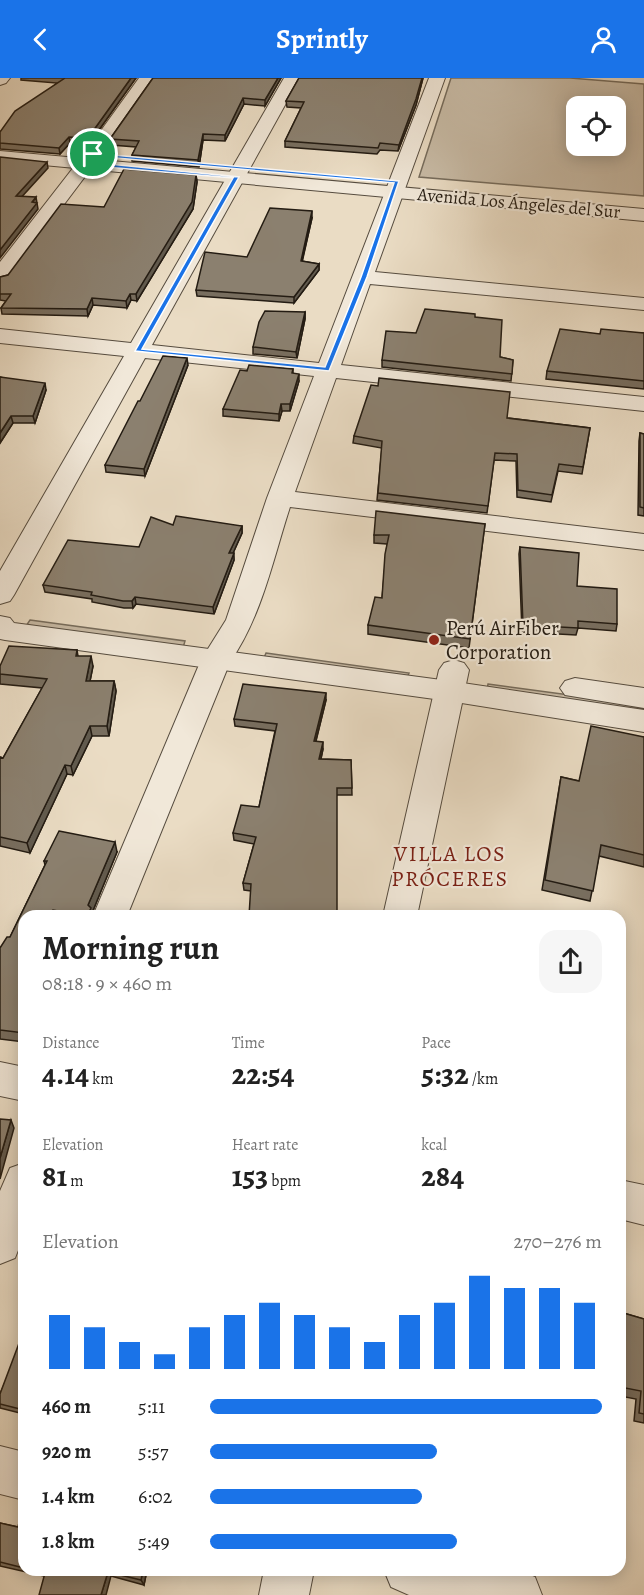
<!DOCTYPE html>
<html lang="en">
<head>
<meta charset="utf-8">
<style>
  body { margin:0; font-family:Alegreya,serif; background:#f6f6f6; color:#222; height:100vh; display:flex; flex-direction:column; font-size:22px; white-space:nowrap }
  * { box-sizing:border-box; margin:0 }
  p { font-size:20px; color:#767676 }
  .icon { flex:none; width:33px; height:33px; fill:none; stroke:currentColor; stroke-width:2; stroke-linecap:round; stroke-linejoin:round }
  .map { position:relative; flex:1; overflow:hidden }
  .drawer { position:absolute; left:18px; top:832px; width:608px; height:666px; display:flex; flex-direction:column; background:#fff; border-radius:18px; box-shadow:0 3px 15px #0003 }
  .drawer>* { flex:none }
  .controls { position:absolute; left:566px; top:18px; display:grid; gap:12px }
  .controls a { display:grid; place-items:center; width:60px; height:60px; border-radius:12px; background:#fff; box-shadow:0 3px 15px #0003; font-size:30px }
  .pin { position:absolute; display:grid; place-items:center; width:51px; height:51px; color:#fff; margin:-26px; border:3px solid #fff; border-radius:50%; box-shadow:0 2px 6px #0007 }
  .round { display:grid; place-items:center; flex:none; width:63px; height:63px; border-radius:18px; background:#f6f6f6 }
  .summary { display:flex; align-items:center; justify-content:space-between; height:102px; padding:0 24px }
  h1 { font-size:33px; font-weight:600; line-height:45px }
  .stats { display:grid; grid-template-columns:repeat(3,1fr); gap:9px; height:102px; padding:6px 24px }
  .stats div { display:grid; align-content:center }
  .stats b { font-size:30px; font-weight:600 }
  .stats small { font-size:16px; font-weight:400 }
  .stats p { font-size:16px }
  .chart { height:168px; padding:12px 24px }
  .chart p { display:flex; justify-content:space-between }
  .chart svg { width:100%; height:108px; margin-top:6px; stroke:#1a73e8; stroke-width:6 }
  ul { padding:0 24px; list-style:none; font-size:20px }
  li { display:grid; grid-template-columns:96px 72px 1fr; align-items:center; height:45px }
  li i { height:15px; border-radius:8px; background:#1a73e8 }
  header { display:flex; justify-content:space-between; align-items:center; height:78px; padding:0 24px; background:#1a73e8; color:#fff; font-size:27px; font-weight:600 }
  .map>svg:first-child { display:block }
</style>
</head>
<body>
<header><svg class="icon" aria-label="back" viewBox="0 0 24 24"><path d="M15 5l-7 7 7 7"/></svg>Sprintly<svg class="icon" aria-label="person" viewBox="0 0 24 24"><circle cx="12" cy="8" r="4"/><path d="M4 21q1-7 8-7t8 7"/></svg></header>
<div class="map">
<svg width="644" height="1517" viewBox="0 0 644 1517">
  <rect width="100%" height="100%" fill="#eadcc4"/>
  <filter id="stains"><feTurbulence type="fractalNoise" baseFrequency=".00333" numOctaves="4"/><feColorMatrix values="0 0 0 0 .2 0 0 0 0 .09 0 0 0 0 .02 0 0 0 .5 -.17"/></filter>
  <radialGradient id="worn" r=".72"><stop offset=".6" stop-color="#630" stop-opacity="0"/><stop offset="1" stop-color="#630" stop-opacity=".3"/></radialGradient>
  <path fill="#c8bba6" stroke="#766c5c" stroke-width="1.5" fill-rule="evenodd" d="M451 0H570L644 6V118L419 99ZM576 28H615V68H576Z
    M30 542 185 563 183 570 26 548Z
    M266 575 409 595 407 600 264 580Z
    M488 606 644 627V634L487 612Z"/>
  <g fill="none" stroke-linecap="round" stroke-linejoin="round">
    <g stroke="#564c3f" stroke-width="2">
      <path id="minor" d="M0 0H10L6 5 0 7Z
        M139 0H155L99 80 7 202 0 204V184L87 72Z
        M284 0H300L152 267 319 285 429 0H445L375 194 644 220V232L370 206 341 287 644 319V333L336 300 295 414 644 456V472L290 429C273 481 262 538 230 584L127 838H93L201 582 226 542 267 420 314 298 145 280 14 517 10 523 0 526V493L124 278 0 265V251L131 265Z
        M454 582 464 585 469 592 417 838H383L439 592 444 585Z
        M0 984 24 989V1023L0 1018Z
        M24 1085V1157L15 1180 0 1186V1113L10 1090Z
        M620 1102 644 1107V1147L620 1141Z
        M0 1368 24 1374V1422L0 1416Z
        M264 1492H314L309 1517H259Z
        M384 1492H518L535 1499 542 1517H409L391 1509Z"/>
    </g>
    <g stroke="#564c3f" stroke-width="2">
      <path id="tertiary" d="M0 73 644 131V143L0 83Z
        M0 538 10 540 14 545 449 603 644 632V654L449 623 5 562 0 561Z
        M575 600 644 610V630L565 617 560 610 565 603Z"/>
    </g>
    <use href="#minor" fill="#f1e8d9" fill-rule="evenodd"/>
    <use href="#tertiary" fill="#f1e8d9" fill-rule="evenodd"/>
  </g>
  <path fill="#786e5f" stroke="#241c13" stroke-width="1.5" d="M21 0H136L89 66 70 65 60 76 0 71V54L57 5 21 2Z
    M153 0H281L265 28 244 26 225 63 203 62 199 89 132 83V77L136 69 111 67 110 61Z
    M299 0H423L416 27 398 73 380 72 377 76 285 69V63L301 30 287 29 286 23Z
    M196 97 197 104 193 131 137 223 131 222 127 230 93 227 88 238 2 236 1 230 6 223 0 222V199L8 197 104 129Z
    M312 140 302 183 319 186V192L294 225 197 218 196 212Z
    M305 234V241L297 280 253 276V269Z
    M475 239 500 279 513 282 511 303 382 289V282L416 255Z
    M644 255V311L546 301 547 293 600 256Z
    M188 287 145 398 106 394 105 387Z
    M293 291V295L299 303 290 333H282L279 343 223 338V331L247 293Z
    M0 299 46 312 35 345H13L0 365Z
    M507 340 590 350 582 396 558 393 551 424 517 419 516 383 494 382 487 435 377 422 382 370 353 365 354 358Z
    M640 355 644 356V438L638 437 639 363Z
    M485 446 469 570 368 556V547L382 520 387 466 374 465V457Z
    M173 447 242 448V455L233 475 234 482 214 536 136 526 133 530H124L92 524V521L45 514 43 507 139 469Z
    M520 469 577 508 617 546 616 553 578 550 576 557 522 554 519 476Z
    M77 572 78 578 93 588 90 603H114L116 613 109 658H92L73 697 67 696 30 775 0 768V679L3 680 42 610 0 606V588Z
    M326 622 316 663 323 671 321 681 351 682 352 717H337L251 813 244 812 243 805 254 766 234 762 233 755 259 729 275 653 235 648 234 641Z
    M644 659V789L599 778 590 823 542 812 561 699 579 703Z
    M117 774 92 835 93 838H24V964L0 961V870L10 859 45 787 44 783Z
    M620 1234 644 1241V1345L634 1343 636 1321 620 1318Z
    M24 1261V1336L0 1330V1316Z
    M24 1441V1492H147L144 1507 111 1498H44L0 1488V1445L18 1449Z"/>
  <path fill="#615a4e" stroke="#241c13" stroke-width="1.5" d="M131 0H136L89 66 88 60Z
    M278 0H281L265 28V22Z
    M422 0H423L416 27 398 73 399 67Z
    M243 20 244 26 225 63V57Z
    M203 56V62L199 89 198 82Z
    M69 59 70 65 60 76 59 70Z
    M47 84 48 90 17 124 16 118Z
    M196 97 197 104 193 131 137 223 136 216Z
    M36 119 38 131 0 180V172Z
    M312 133V140L301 189V183Z
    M319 186V192L294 225V219Z
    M130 216 131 222 127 230 126 223Z
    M92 220 93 227 88 238 87 231Z
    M305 234V241L297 280 296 274Z
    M187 280 188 287 145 398 144 391Z
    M299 296V303L290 333V326Z
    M45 305 46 312 35 345 33 338Z
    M281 326 282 333 279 343V336Z
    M11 338 13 345 0 365V355Z
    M242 448V455L230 482 229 475Z
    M234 475V482L214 536 213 529Z
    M135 519 136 526 133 530 132 523Z
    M91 578 93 588 88 613 86 603Z
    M114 603 116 613 109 658 107 648Z
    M326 615V622L314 670V663Z
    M90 648 92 658 73 697 71 688Z
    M323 664V671L319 689V681Z
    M65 687 67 696 30 775 27 765Z
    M115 764 117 774 92 835 93 838H87L88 827Z
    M11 1042 14 1050 0 1101V1080Z
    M143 1492H147L144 1507 141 1502Z
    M108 1494 111 1498 106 1517H101Z"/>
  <path fill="#8b806f" stroke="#241c13" stroke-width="1.5" d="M64 0H131L88 60 69 59 59 70 0 65V54L15 33 65 0Z
    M153 0H278L265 22 243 20 225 57 203 56 198 82 132 77 139 63 110 61Z
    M299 0H422L416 21 399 67 380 65 378 70 285 63 304 24 286 23Z
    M0 79 47 84 16 118 36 119 32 124 37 125 0 172Z
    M124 91 196 97 192 124 136 216H130L126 223 92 220 87 231 1 230 11 216H0V199L8 197 61 126 104 129Z
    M270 130 312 133 301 183 319 186 294 219 196 212 205 174 247 179Z
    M425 231 475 236V239L502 242 500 279 513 282 512 296 382 282 386 253 416 255Z
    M265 233 305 234 296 274 253 269 259 244Z
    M560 251 600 256 601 251 644 255V303L547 293Z
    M163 278 187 280 144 391 105 387 138 323H140Z
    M249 287 293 291 292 295 299 296 290 326H281L279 336 223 331 240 292 247 293Z
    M0 299 45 305 33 338H11L0 355Z
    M379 300 510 314 507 340 590 350 583 389 559 386 552 417 518 412 517 376 495 375 488 428 378 415 382 363 354 358 371 307 378 308Z
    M640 355 644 356V430L640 429Z
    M376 433 485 446 470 561 368 547 375 519 382 520 385 476 389 457H374Z
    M176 438 242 448 229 475H234L213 529 135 519 132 523H123L91 517 92 514 43 507 68 462 139 469 151 439 173 447Z
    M520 469 579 475 577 508 617 511V546L578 543V550L523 547Z
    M9 568 77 572 76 578H91L86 603H114L107 648H90L71 688 65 687 27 765 0 759V679L3 680 47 601 0 596V588Z
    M243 606 326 615 314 663 323 664 319 681 351 682 352 710H337V838H249L251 806 243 805 256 759 233 755 241 727 259 729 277 646 234 641Z
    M591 648 644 659V777L601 767 593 813 545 802 561 699 579 703Z
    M59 753 115 764 88 827 91 830 87 838 53 832 52 838H24V955L0 952V870L7 859H10L47 783H44Z
    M0 1041 11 1042 0 1080Z
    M620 1234 644 1241V1336L639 1335 641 1313 620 1309Z
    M21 1260 24 1261V1332L0 1326V1316Z
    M20 1440 24 1441V1490L0 1484V1445L18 1449Z
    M36 1492H143L141 1502 108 1494 101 1517H39L45 1495Z"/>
  <path fill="#1a73e8" stroke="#fff" stroke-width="1.5" fill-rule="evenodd" d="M91 75 399 103 367 199 329 293 135 273 233 100 82 87ZM94 78 394 105 361 199 325 289 142 271 239 99 88 84Z"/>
  <circle fill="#8f2418" stroke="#f1e8d9" stroke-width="2" cx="434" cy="562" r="6"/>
  <g text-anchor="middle" stroke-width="4.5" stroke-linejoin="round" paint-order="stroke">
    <g font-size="18" fill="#241c13" stroke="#f1e8d9">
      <text transform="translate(519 125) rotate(5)" y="6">Avenida Los Ángeles del Sur</text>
    </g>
    <g font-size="21" fill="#241c13" stroke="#f1e8d9" text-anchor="start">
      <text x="446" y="557">Perú AirFiber<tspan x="446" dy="24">Corporation</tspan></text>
    </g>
    <g font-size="22" letter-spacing="1.5" fill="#7a1f14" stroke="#f1e8d9">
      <text x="450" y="783">VILLA LOS<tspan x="450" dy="25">PRÓCERES</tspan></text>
    </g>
  </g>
  <rect width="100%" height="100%" filter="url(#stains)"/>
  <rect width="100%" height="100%" fill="url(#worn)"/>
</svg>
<div class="controls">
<a><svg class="icon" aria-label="locate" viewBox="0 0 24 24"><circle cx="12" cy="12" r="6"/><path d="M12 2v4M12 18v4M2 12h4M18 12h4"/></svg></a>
</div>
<div class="pin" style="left:93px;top:76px;background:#1e9e55"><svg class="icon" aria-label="arrive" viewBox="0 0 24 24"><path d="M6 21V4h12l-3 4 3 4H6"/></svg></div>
<section class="drawer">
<div class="summary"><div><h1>Morning run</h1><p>08:18 · 9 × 460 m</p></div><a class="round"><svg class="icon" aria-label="share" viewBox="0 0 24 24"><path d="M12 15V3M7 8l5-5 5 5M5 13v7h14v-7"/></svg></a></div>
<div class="stats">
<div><p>Distance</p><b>4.14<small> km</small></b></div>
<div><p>Time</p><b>22:54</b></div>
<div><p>Pace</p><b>5:32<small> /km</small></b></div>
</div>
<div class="stats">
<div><p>Elevation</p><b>81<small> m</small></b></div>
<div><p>Heart rate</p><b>153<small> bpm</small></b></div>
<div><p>kcal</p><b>284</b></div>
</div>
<div class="chart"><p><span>Elevation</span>270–276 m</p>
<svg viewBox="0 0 160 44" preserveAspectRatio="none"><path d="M5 44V22M15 44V27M25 44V33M35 44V38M45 44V27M55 44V22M65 44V17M75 44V22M85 44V27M95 44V33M105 44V22M115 44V17M125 44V6M135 44V11M145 44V11M155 44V17"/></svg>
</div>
<ul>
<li><b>460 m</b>5:11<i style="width:100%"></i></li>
<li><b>920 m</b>5:57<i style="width:58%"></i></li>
<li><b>1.4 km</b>6:02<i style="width:54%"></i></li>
<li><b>1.8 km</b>5:49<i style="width:63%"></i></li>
</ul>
</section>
</div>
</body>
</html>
